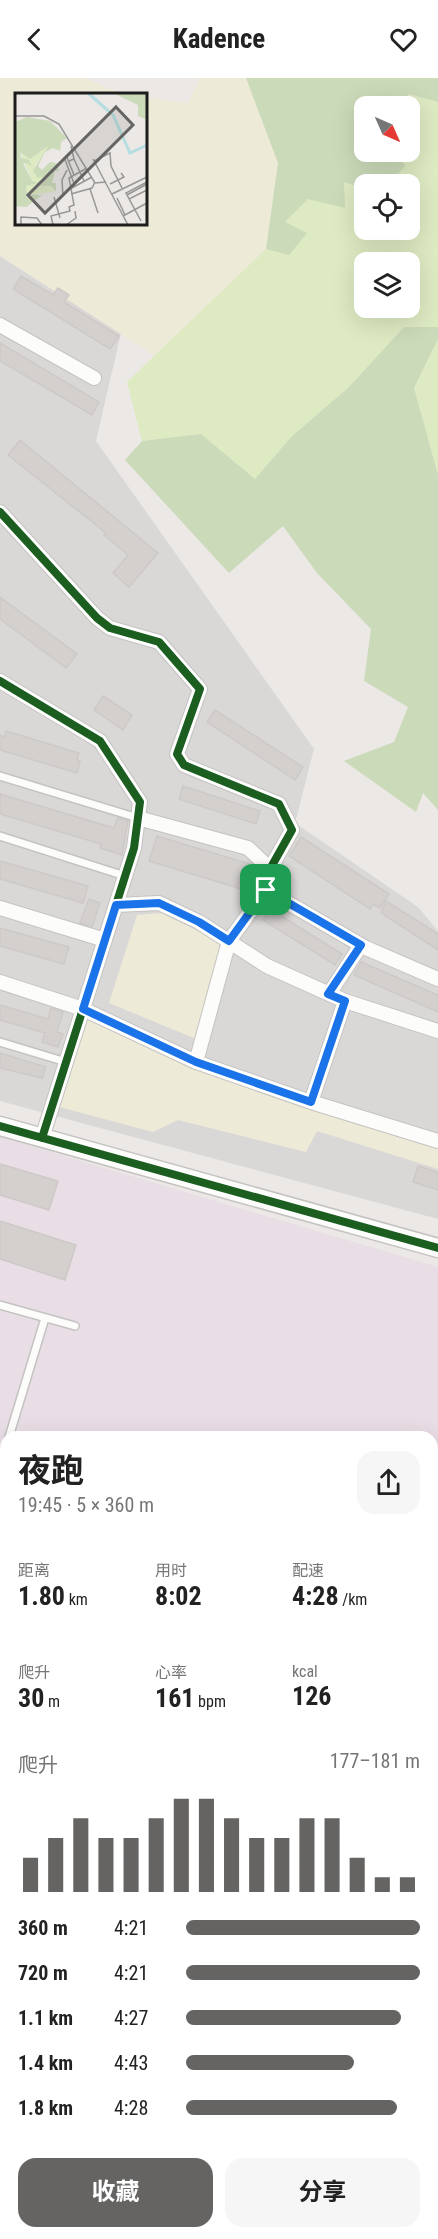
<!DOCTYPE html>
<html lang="zh">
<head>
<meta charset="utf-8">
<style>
  body { margin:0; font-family:"Roboto Condensed","Noto Sans SC",sans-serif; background:#f6f6f6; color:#222; height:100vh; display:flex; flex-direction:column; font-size:22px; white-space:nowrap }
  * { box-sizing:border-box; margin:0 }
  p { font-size:20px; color:#767676 }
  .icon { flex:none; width:33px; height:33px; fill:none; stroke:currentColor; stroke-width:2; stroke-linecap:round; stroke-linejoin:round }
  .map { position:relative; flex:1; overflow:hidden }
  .sheet { position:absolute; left:0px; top:1353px; width:438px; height:808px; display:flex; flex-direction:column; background:#fff; border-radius:18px 18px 0 0; box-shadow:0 6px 24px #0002 }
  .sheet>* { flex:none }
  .needle { width:39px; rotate:135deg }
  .buttons { position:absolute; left:354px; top:18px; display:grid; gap:12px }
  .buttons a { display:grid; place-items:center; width:66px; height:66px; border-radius:12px; background:#fff; box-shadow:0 6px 24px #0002; font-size:30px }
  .pin { position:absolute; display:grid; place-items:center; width:51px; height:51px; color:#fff; margin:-26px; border-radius:12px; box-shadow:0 3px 9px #0006 }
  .round { display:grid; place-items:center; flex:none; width:63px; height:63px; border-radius:18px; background:#f6f6f6 }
  .headline { display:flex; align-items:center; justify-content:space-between; height:102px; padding:0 18px }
  h1 { font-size:33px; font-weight:700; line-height:45px }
  .figures { display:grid; grid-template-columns:repeat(3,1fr); gap:9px; height:102px; padding:6px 18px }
  .figures div { display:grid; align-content:center }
  .figures b { font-size:26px; font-weight:700 }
  .figures small { font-size:16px; font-weight:400 }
  .figures p { font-size:16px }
  .chart { height:168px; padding:12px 18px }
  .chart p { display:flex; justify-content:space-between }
  .chart svg { width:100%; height:108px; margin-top:6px; stroke:#656463; stroke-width:6 }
  .button { display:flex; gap:12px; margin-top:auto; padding:12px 18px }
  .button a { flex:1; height:69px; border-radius:18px; background:#656463; color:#fff; font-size:24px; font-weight:700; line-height:69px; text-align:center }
  .button a+a { background:#f6f6f6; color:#222 }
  ul { padding:0 18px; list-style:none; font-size:20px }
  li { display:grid; grid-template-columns:96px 72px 1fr; align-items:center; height:45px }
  li i { height:15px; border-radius:8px; background:#656463 }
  header { display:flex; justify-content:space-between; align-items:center; height:78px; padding:0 18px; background:#fff; font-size:27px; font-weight:700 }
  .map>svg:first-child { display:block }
</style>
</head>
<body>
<header><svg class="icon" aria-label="back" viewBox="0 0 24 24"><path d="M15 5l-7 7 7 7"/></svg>Kadence<svg class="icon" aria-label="heart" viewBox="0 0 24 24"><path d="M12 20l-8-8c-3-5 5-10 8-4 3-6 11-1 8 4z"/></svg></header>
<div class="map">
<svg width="438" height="2161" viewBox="0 0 438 2161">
  <rect width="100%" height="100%" fill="#ebe8e5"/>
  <path fill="#dad8d7" d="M0 178 121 255 96 363 314 671 295 745 418 829 438 853V1141L0 1023Z"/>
  <path fill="#e9dde6" d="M0 1059 438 1189V1968L432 1966V1359H6V1832L0 1830Z"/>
  <path fill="#edead7" d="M0 0H85L117 14 132 16H16V146H146V19L188 25 200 0H246L278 85 266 171 155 278 0 178Z
    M161 835 221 864 196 961 109 925 137 837Z
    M88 937 438 1067V1091L317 1053 306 1074 178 1042 153 1054 59 1029Z"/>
  <path fill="#deeac2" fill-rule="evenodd" d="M409 16 438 24V249H404L348 310 291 359 255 401 201 356 142 363 127 304 266 171 289 177 285 144 309 120 344 104 364 111V152H410V106H389L404 88 396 74H410V28H403ZM364 184H410V230H364Z
    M438 261V397L414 310Z"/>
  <path fill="#cbdab9" d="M246 0H438V24L409 16 403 28H364V74H396L405 88 389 106H364V111L344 104 345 130 308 121 285 144 307 155 289 177 266 171 278 85Z
    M404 249H438V261L414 310 438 397V732L423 715 416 734 344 683 394 664 408 629 364 603 371 551 317 495 283 448 229 495 125 382 142 363 201 356 255 401 291 359 348 310Z"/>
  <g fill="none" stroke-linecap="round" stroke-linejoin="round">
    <path stroke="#b6dee0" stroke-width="27" d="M0 1893 6 1895
      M432 2044H438"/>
  </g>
  <path fill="#d3d0ce" stroke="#cec9c6" stroke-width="1.5" d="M21 198 53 217 58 210 69 217 64 224 119 258 110 271 13 211Z
    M0 265 99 324 92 337 0 283Z
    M20 362 158 475 129 509 113 495 128 477 104 457 106 455 8 377Z
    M0 519 77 576 66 590 0 541Z
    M103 618 132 637 123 652 94 632Z
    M215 632 303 689 295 702 207 644Z
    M6 653 79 675 77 682 80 683 77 695 0 672V657L4 659Z
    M183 708 260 733 256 746 179 721Z
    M0 716 114 750 118 740 128 743 122 777 100 770 101 766 0 736Z
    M157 758 253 787 255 789 248 813 149 783Z
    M301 759 389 816 380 830 373 826 370 831 289 778Z
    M0 783 88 808 83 825 0 801Z
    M89 821 100 825 92 849 80 845Z
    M386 823 438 856V872L381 835Z
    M270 831 342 876 335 887 263 842Z
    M0 850 69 869 64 886 0 868Z
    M361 884 438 917V934L354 897Z
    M0 927 48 941 51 930 63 934 57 954 63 956 58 969 42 964 45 955 0 942Z
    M0 975 46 989 42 1000 0 990Z
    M0 1086 58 1103 49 1132 0 1117Z
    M418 1088 438 1094V1112L413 1104Z
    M0 1143 76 1167 65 1202 0 1181Z"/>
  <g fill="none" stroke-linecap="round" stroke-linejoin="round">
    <g stroke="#c4c3c1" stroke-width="10">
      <path id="service" d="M0 698 138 740
        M0 758 125 798
        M0 964 66 984
        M0 1227 75 1248
        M9 1359 45 1240
        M0 1387 6 1368"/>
    </g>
    <g stroke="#c4c3c1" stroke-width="16">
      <path id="minor" d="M0 247 94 300
        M0 434 97 540 110 550 159 564 200 611 177 676 184 687 279 726 292 752 270 791
        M0 603 100 663 140 724 134 770 42 1060
        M138 740 248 770 270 791 266 812 366 870 438 901
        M116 827 159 825 199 844 267 888 345 923 438 953
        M0 830 105 862
        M0 904 83 931 196 984 311 1024
        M329 916 361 867
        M345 923 311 1024 438 1063
        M196 984 229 863 266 812"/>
    </g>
    <g stroke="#c4c3c1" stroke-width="21">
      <path id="tertiary" d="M0 1048 438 1170"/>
    </g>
    <use href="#service" stroke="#fcfcfb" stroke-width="7"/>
    <use href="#minor" stroke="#fcfcfb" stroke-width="14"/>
    <use href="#tertiary" stroke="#fcfcfb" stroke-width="18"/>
    <path stroke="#8d6e63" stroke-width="6" stroke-dasharray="12 6" stroke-linecap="butt" d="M432 1667 438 1669"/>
    <g stroke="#fff" stroke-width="11">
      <path id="cycleway" d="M0 434 97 540 110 550 159 564 200 611 177 676 184 687 279 726 292 752 270 791
        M0 603 100 663 140 724 134 770 42 1060
        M0 1048 438 1170"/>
    </g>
    <use href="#cycleway" stroke="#1b5e20" stroke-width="8"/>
  </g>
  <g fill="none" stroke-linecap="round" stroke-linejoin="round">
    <g stroke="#fff" stroke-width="12">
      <path id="route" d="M266 812 361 867 328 916 345 923 311 1024 196 984 83 931 116 827 159 825 199 844 229 863Z"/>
    </g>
    <use href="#route" stroke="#1a73e8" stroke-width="8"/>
  </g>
  <g transform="translate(15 15)">
    <rect width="132" height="132" fill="#ebe8e5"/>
    <path d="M36 50 19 74 32 81 24 93H36L39 99 12 102 11 93 18 90 5 58 20 63Z" fill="#deeac2"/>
    <path d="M98 0H132V27L123 23V12ZM12 24 35 28 52 45 46 49 45 58 38 55 30 59 23 73 27 77 35 69 42 70 44 78H40L37 90H41V99L36 93H24L31 83 23 85 18 78 33 53 15 66 5 59 6 65 14 67 17 73 8 69 9 72 17 88 23 90 11 93 12 101 27 102 11 114 0 113V29Z" fill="#cbdab9"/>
    <path fill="none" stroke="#b6dee0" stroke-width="3" d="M73 0 98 22 115 60 132 52"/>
    <path fill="none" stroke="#999795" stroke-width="1.5" d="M0 23H29L44 31 80 90 91 89M51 62 59 82M49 64 60 93M59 66 69 88M78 66 113 132M54 68 59 66 56 53M79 68 95 60 96 73 107 95M95 91 109 84 106 80M55 96 77 84M75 96 83 120M56 101 77 95 80 89M97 101 132 84M112 102 132 91M48 103 47 87 52 77M39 104 45 125M102 105 110 122M114 106 132 97M108 123 132 110M126 128 111 100 132 89M6 132V124L22 125 27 132M38 132 36 123 55 118 54 114 59 112 54 85 72 75M51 132 61 125 60 118"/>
    <path fill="#656463" fill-opacity="0.15" stroke="#656463" stroke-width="3" d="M101 14 118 32 30 120 13 102Z"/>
    <rect width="132" height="132" fill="none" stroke="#1d1d1d" stroke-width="3"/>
  </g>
</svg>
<div class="buttons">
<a><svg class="needle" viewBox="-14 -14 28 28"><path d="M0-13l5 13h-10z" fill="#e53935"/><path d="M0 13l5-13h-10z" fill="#767676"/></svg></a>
<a><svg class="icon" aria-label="locate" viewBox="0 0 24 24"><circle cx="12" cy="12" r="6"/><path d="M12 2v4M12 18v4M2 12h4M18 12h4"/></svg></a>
<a><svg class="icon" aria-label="layers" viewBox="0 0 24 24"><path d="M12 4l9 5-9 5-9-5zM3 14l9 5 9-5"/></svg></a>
</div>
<div class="pin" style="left:266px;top:812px;background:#1e9e55"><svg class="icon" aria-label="arrive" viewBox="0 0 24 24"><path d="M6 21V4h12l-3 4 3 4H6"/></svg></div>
<section class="sheet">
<div class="headline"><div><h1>夜跑</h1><p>19:45 · 5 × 360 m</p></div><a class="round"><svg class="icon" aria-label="share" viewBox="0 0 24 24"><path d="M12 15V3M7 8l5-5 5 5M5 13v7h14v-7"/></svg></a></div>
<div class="figures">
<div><p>距离</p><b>1.80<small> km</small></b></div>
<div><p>用时</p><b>8:02</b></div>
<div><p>配速</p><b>4:28<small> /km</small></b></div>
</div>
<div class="figures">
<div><p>爬升</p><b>30<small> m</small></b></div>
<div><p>心率</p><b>161<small> bpm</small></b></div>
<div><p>kcal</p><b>126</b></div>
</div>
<div class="chart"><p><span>爬升</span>177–181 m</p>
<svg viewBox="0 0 160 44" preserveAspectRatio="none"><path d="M5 44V30M15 44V22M25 44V14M35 44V22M45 44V22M55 44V14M65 44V6M75 44V6M85 44V14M95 44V22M105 44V22M115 44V14M125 44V14M135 44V30M145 44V38M155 44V38"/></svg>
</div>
<ul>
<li><b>360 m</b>4:21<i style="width:100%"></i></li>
<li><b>720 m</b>4:21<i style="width:100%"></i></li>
<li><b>1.1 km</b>4:27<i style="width:92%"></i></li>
<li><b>1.4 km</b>4:43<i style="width:72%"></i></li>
<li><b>1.8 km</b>4:28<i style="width:90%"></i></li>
</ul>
<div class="button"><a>收藏</a><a>分享</a></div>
</section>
</div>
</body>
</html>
